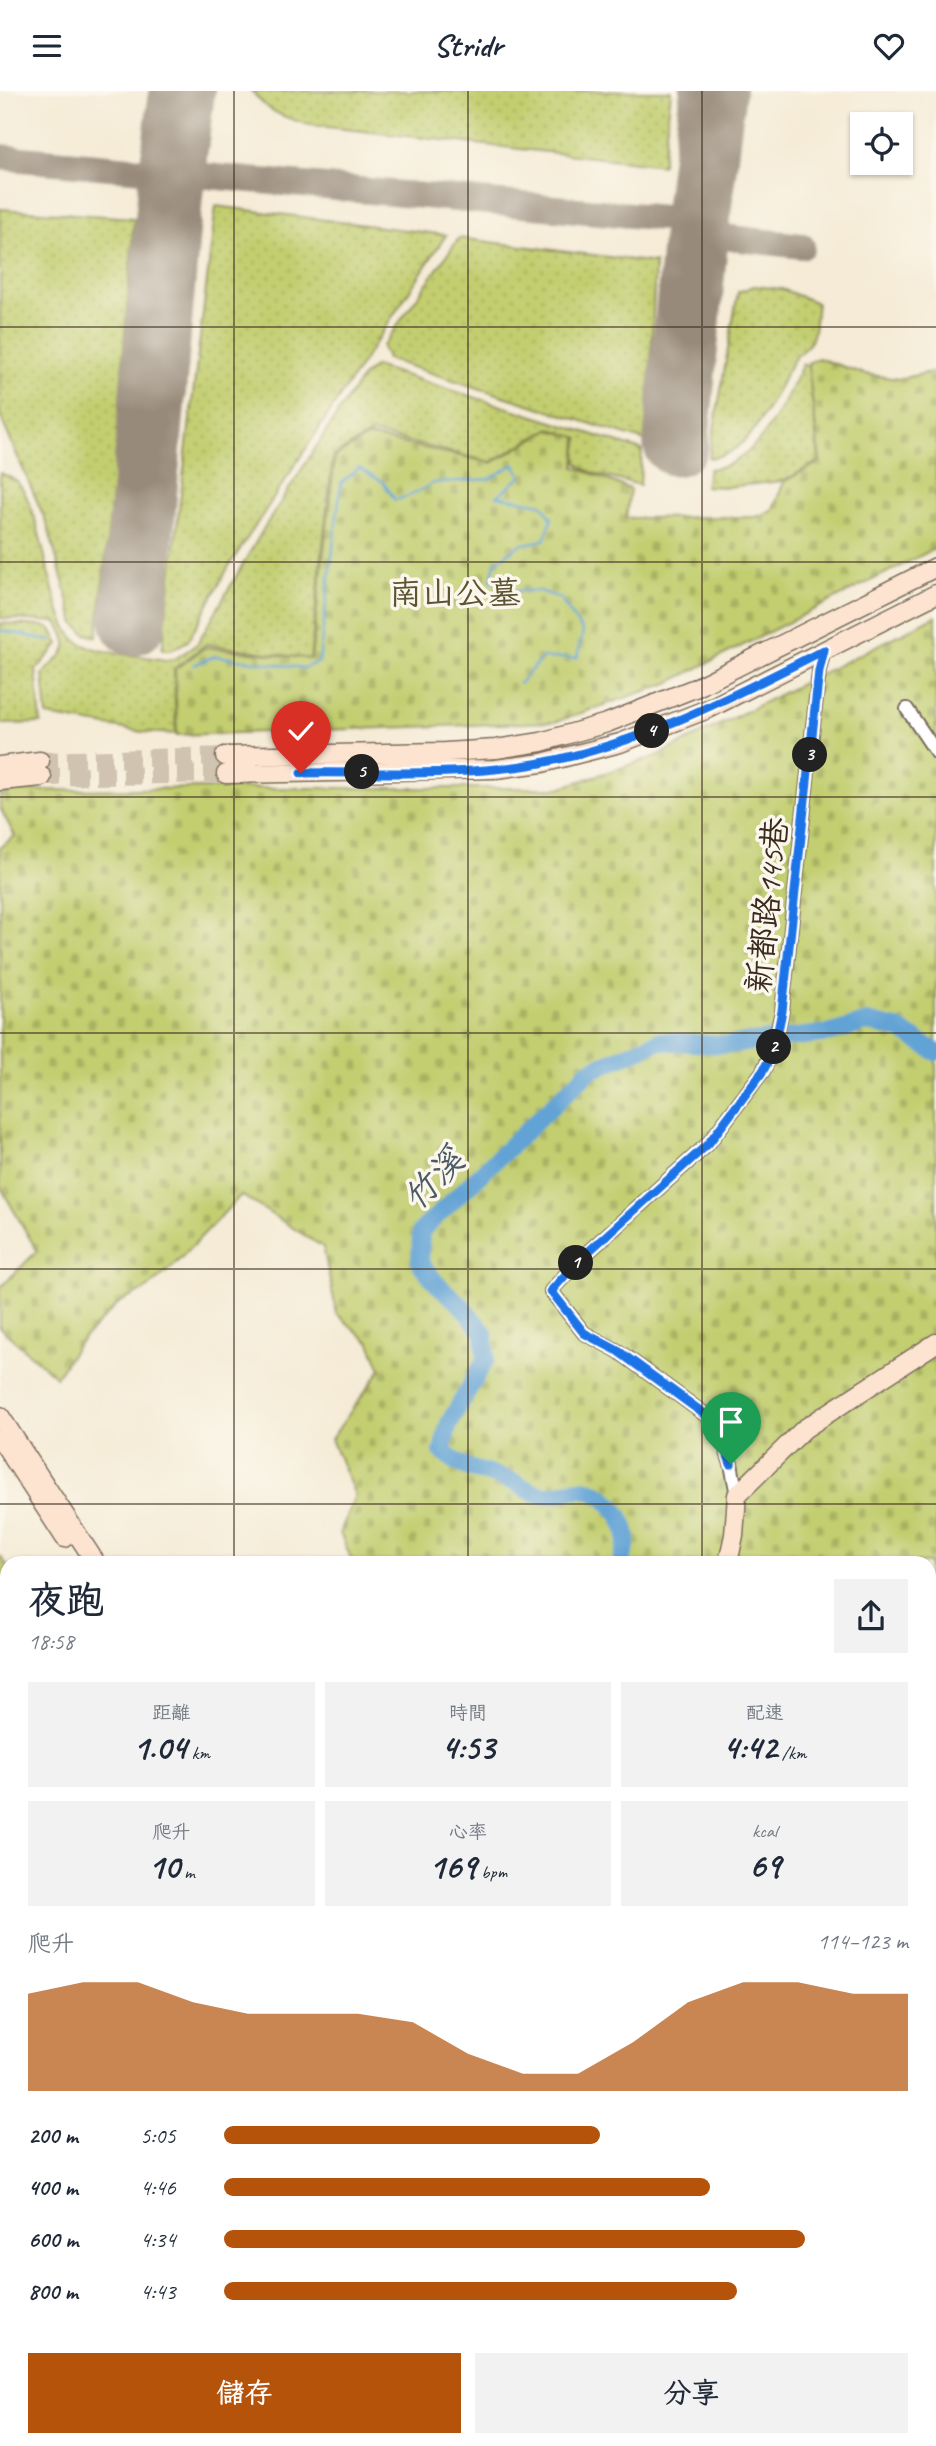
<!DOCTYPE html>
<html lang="zh-TW">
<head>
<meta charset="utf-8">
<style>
  body { margin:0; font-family:Caveat,"LXGW WenKai TC",sans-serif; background:#f2f2f3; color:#1f2937; height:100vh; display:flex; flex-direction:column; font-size:26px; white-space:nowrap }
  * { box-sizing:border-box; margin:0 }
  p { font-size:23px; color:#747a83 }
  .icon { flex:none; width:38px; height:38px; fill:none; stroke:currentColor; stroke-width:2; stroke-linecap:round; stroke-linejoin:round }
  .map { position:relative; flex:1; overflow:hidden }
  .side { position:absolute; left:0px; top:1465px; width:936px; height:891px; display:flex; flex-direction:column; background:#fff; border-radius:21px 21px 0 0; box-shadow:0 2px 5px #0004 }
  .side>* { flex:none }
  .fabs { position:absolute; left:850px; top:21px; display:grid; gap:14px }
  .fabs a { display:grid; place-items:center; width:63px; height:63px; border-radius:0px; background:#fff; box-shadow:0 2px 5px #0004; font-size:35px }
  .pin { position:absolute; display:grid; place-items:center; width:60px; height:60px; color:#fff; margin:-72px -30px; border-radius:50% 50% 50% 0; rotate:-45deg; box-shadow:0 0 7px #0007 }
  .pin .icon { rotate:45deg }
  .km { position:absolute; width:35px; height:35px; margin:-18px; border-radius:50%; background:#222; color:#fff; font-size:19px; line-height:35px; text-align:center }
  .round { display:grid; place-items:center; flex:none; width:74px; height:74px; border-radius:0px; background:#f2f2f3 }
  .headline { display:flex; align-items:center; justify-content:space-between; height:119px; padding:0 28px }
  h1 { font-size:38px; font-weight:700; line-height:52px }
  .metrics { display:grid; grid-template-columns:repeat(3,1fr); gap:10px; height:119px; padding:7px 28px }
  .metrics div { display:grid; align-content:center; border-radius:0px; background:#f2f2f3; text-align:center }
  .metrics b { font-size:35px; font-weight:700 }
  .metrics small { font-size:19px; font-weight:400 }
  .metrics p { font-size:19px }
  .chart { height:196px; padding:14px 28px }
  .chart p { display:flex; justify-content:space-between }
  .chart svg { width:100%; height:126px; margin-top:7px; fill:#b45309; opacity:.7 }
  .cta { display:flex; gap:14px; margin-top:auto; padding:14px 28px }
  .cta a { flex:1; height:80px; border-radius:0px; background:#b45309; color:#fff; font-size:28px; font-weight:700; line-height:80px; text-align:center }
  .cta a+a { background:#f2f2f3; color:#1f2937 }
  ul { padding:0 28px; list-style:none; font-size:23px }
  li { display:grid; grid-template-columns:112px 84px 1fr; align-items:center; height:52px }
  li i { height:18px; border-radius:9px; background:#b45309 }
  header { display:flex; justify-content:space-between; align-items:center; height:91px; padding:0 28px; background:#fff; font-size:32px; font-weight:700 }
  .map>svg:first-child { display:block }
</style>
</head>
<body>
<header><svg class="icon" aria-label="menu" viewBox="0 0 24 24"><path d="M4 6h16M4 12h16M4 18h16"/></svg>Stridr<svg class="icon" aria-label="heart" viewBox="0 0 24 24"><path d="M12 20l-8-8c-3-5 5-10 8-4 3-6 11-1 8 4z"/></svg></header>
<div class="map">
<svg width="936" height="2355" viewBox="0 0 936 2355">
  <defs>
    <pattern id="grass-dots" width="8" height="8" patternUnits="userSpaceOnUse" patternTransform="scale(1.75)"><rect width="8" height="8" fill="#c2ce70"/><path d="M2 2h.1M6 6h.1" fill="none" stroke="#a8b161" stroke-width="1.8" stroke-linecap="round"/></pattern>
    <pattern id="forest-crowns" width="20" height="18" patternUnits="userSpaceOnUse" patternTransform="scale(1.75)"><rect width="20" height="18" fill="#99b162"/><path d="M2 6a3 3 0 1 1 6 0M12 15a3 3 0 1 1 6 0" fill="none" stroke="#7e9050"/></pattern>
    <pattern id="cemetery-stones" width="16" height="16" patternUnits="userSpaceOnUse" patternTransform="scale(1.75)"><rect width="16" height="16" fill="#c2ce70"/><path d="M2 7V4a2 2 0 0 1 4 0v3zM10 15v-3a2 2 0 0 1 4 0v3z" fill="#a8b161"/></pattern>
  </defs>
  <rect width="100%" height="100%" fill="#fbf7ec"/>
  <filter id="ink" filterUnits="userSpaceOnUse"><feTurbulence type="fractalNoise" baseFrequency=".0143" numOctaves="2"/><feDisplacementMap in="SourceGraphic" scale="14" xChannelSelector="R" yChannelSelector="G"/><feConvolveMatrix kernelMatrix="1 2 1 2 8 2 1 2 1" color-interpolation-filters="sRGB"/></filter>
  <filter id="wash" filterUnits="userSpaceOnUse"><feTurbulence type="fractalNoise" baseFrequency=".00686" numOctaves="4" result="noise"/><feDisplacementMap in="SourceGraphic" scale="28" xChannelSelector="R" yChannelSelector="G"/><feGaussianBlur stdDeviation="1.57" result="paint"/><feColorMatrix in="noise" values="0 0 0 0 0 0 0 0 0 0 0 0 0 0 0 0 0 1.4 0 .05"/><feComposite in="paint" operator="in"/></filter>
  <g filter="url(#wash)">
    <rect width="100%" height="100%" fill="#f5ebd6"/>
    <path fill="url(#grass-dots)" stroke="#7e7c47" stroke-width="2" d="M252 0H671L662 74 309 34C286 27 266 21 252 0Z
      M216 115 446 144 229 475 188 550 171 559H162Z
      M0 118 134 127 114 385 97 546 86 543 75 533 47 433 0 325Z
      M459 147 655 172 650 292 645 350 387 268 382 256Z
      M754 195 782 198 817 212C815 223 816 240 811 250 807 257 798 262 793 270 773 303 753 365 709 367L738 201Z
      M803 273 808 276 819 370 783 390 727 396 705 395 709 378C716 377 724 376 730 373 767 354 785 308 803 273Z
      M375 275 642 359 640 394C627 390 582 383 577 371 575 365 578 354 579 348L550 337 491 371 372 342 333 365 310 568 206 553 174 578 176 643 143 641 47 625 43 583C65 559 75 561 57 531L0 527V382C6 385 14 387 19 393 46 428 49 534 80 552 96 562 144 565 165 569L175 568 197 553 264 437 345 311 364 284Z
      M0 532 43 535 51 538 59 553 36 579 41 632 0 633Z
      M0 1465 7 1474V1692L0 1690Z
      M7 1878V2007L0 2008V1880Z
      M932 2021 936 2022V2082L929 2081V2024Z
      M430 2349 861 2348V2349L860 2355H429Z"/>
    <path fill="url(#forest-crowns)" stroke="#6a6e40" stroke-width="2" d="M7 2007V2075L0 2071V2008Z
      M0 2118H7V2225L0 2223Z
      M113 2349H352L351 2355H118Z"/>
    <path fill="url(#cemetery-stones)" stroke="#7e7c47" stroke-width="2" d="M818 267 864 283 899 288 936 280V457L668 592 555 631 177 644 175 578 206 556 311 568 335 366 369 345 492 372 549 339 577 346 575 376 630 398 626 427 755 426 772 420 784 391 820 371 808 272Z
      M936 525V1741L929 1738V1472H353L340 1442 355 1404 331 1348 381 1278 370 1252 337 1223 323 1156 241 1104 174 1174 147 1198 120 1211 78 1253 56 1286 0 1237V1197L37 1160 0 1095V756L15 745 0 717V704L14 700 205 697H559L657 665Z"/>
    <path fill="#c2ce70" stroke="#7e7c47" stroke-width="2" d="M0 2245 7 2247V2348L85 2349 84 2355H0Z"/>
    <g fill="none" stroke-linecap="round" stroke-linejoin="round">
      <path stroke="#62a3d5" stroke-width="2.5" d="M0 539 52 550
        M194 574 215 565 303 577 319 571 341 392 359 377 383 391 395 409 409 405 434 392 490 388 514 373 522 385 497 405 542 413 552 428 544 449 519 454 495 472 491 489 510 500H540L560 507 583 541 577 567H542L519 593"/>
      <path stroke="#62a3d5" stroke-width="18" d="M621 1472C623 1465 626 1458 627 1451 629 1429 604 1398 582 1398 567 1397 557 1407 540 1403 529 1402 520 1393 511 1390 481 1378 469 1383 442 1360L449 1332 486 1268 484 1242 461 1214 437 1193 420 1172 421 1140 589 980 659 950 726 954 831 942 867 931 900 939 936 961
        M0 2037 7 2036"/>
      <path stroke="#988a7a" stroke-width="26" d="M0 66 697 130
        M697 143 802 155"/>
      <path stroke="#988a7a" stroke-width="66" d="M676 352 697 130 713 0
        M133 531 172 82 182 0"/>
    </g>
  </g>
  <g filter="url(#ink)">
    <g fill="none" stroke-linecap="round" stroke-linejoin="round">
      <path stroke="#d0c4b1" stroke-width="18" stroke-dasharray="18 9" stroke-linecap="butt" d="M40 670 225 665
        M42 686 226 683"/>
      <g stroke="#7c6e5e" stroke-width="16">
        <path id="street" d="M907 618 936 661
          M737 1404 731 1373 718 1333 618 1260 584 1242 551 1200 578 1170 708 1053 763 980 773 959 782 920 819 580 824 559
          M0 1707 7 1708
          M929 2197 936 2151
          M0 2232 7 2234
          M929 2285 936 2286
          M103 2348 105 2355
          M868 2355 869 2348
          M903 2355 904 2348"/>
      </g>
      <g stroke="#7c6e5e" stroke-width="21">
        <path id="secondary" d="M225 665 445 661 496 658 541 651 607 632 695 597 936 476
          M0 675 40 670
          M226 683 496 678 542 672 620 652 708 618 936 503
          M0 690 42 686
          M0 1325 96 1472
          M0 1347 65 1447
          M728 1472 734 1444 737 1404 804 1338 936 1252
          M929 1999 936 2000
          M410 2355 411 2348"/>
      </g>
      <use href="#street" stroke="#fff" stroke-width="12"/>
      <use href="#secondary" stroke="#fde4d1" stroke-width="18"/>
    </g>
  </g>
  <g fill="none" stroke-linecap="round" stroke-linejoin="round" filter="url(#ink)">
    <g stroke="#fff" stroke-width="14">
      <path id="route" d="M301 682C381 681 463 686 541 672 644 652 732 606 824 559L819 580 782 920 774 959 763 980 708 1053 578 1170 551 1200 584 1242 618 1260 718 1333 731 1373"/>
    </g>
    <use href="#route" stroke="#1a73e8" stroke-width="9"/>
  </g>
  <path fill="none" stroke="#3b2a1e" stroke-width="2" stroke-opacity="0.55" d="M234 0V1472M468 0V1472M702 0V1472M0 236H936M0 471H936M0 706H936M0 942H936M0 1178H936M0 1413H936M0 1648H7M929 1648H936M0 1884H7M929 1884H936M0 2120H7M929 2120H936M234 2348V2355M468 2348V2355M702 2348V2355"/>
  <g text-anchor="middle" stroke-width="7" stroke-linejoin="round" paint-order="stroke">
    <g font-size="33" fill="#5d5332" stroke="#fbf7ec">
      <text x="455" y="513">南山公墓</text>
    </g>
    <g font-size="33" fill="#3b2a1e" stroke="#fbf7ec">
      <text transform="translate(766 814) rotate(-84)" y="12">新都路145巷</text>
    </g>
    <g font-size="35" font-style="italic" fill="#4b5a67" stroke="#fbf7ec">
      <text transform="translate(433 1088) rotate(-46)" y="12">竹溪</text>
    </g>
  </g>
</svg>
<div class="fabs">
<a><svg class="icon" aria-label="locate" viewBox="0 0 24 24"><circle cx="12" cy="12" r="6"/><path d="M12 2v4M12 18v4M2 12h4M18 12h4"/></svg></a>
</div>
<div class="pin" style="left:731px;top:1373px;background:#1e9e55"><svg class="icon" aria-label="arrive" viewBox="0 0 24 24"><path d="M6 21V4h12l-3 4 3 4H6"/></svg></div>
<div class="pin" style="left:301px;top:682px;background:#d93025"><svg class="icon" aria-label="check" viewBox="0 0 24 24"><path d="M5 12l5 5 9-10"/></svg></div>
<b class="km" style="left:576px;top:1172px">1</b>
<b class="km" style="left:774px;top:956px">2</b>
<b class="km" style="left:810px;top:664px">3</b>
<b class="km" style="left:652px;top:640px">4</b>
<b class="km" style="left:362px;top:681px">5</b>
<section class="side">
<div class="headline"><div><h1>夜跑</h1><p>18:58</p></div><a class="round"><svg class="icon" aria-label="share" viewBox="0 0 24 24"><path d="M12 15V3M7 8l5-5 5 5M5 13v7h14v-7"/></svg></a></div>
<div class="metrics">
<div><p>距離</p><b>1.04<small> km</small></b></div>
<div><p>時間</p><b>4:53</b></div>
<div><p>配速</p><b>4:42<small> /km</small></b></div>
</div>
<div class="metrics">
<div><p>爬升</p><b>10<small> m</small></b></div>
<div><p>心率</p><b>169<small> bpm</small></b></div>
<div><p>kcal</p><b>69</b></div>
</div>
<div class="chart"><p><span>爬升</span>114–123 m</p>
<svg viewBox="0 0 160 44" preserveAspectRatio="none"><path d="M0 44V10L10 6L20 6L30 13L40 17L50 17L60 17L70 20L80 31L90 38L100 38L110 27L120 13L130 6L140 6L150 10L160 10V44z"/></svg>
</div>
<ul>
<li><b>200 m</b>5:05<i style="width:55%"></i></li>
<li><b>400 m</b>4:46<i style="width:71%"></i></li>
<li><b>600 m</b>4:34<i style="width:85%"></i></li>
<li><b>800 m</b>4:43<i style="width:75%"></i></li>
</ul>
<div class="cta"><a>儲存</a><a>分享</a></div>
</section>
</div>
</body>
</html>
